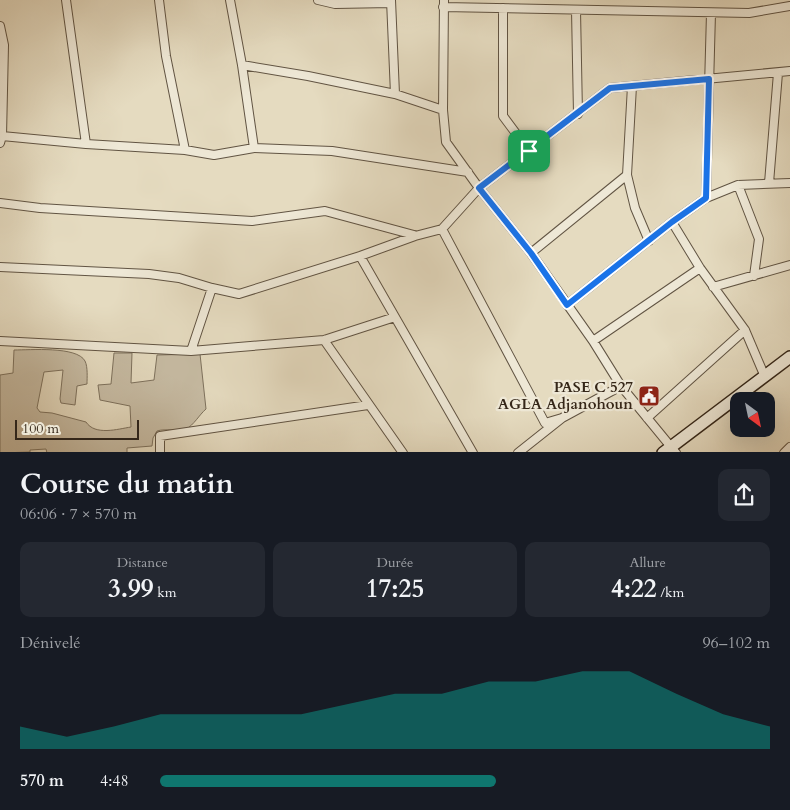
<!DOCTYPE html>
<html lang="fr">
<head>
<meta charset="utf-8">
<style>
  body { margin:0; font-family:Cardo,serif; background:#242831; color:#f1f3f6; height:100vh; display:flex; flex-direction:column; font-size:19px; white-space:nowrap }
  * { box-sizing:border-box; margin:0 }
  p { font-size:16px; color:#9ea1a6 }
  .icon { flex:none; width:28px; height:28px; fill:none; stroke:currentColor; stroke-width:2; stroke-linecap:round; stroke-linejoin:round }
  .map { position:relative; height:452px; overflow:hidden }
  .drawer { display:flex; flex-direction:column; background:#171b24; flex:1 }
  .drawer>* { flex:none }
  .needle { width:32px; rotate:147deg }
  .buttons { position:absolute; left:730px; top:392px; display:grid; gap:10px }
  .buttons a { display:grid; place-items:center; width:45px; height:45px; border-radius:10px; background:#171b24; box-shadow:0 5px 20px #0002; font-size:25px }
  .scale { position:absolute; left:15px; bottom:12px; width:124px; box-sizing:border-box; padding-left:5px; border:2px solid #352719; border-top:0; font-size:14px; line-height:18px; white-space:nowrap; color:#352719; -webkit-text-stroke:4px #eee8d6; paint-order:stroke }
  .pin { position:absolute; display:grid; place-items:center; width:42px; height:42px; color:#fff; margin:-21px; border-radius:10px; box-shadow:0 2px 8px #0006 }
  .round { display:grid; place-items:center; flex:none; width:52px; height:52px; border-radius:10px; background:#242831 }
  .headline { display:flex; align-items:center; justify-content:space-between; height:85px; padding:0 20px }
  h1 { font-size:28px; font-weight:600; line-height:38px }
  .figures { display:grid; grid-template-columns:repeat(3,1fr); gap:8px; height:85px; padding:5px 20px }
  .figures div { display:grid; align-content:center; border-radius:10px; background:#242831; text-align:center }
  .figures b { font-size:25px; font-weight:600 }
  .figures small { font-size:14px; font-weight:400 }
  .figures p { font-size:14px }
  .chart { height:140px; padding:10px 20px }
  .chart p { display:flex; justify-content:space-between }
  .chart svg { width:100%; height:90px; margin-top:5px; fill:#0f766e; opacity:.7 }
  ul { padding:0 20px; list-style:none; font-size:16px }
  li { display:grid; grid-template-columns:80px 60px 1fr; align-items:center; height:38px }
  li i { height:12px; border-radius:6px; background:#0f766e }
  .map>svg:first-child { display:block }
</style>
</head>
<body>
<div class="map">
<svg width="790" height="453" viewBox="0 0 790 453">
  <rect width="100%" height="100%" fill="#e5dbc0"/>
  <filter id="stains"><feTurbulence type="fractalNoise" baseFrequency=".004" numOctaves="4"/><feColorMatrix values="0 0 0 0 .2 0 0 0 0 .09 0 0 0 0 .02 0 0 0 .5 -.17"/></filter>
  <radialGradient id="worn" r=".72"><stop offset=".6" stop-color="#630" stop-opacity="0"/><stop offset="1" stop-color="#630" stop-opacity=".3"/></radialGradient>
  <path fill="#c7bca4" stroke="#7e725e" d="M14 350C30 350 77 346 85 361 88 367 87 378 87 384L77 386 75 405 61 403 60 399 63 370 44 372 37 408 40 412 52 413 86 422C95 436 118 429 131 427L130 406 100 400 98 385 111 384 114 353H132L131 383 154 380 157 355 200 354 206 409C199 415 194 425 186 429 177 432 166 428 157 431L153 438 152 446 127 448V453H47L46 449 30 450V452L0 453V375L13 373Z"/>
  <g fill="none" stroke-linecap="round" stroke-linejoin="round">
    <g stroke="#615443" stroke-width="10">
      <path id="street" d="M66 0 86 144
        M159 0 166 56 185 150
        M230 0 242 65 254 148
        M318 0 335 4 391 3
        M391 0 395 94
        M444 0 443 110 446 142 479 188 531 253 593 341 621 386 676 453
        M443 7 749 13 790 6
        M503 8V116L529 151
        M576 10 578 114
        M0 26 4 45 2 136 0 143
        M242 65 308 76 395 94 443 110
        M632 86 627 175 635 208 649 241
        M2 136 86 144 185 150 214 155 254 148 332 151 468 172
        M769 183 778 73
        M738 185 759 239 754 276
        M706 198 711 13
        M0 203 40 208 252 221 325 211 414 235
        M672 222 700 268 745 330 765 377
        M442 229 545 423 562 418
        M531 253 627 175
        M360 256 473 453
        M0 267 149 274 179 278 212 288 239 294 360 256 415 236 442 229 479 188 610 88 790 71
        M713 287 790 265
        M567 305 672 222 706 198 738 185 790 183
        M324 340 403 453
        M0 341 191 351 324 340 395 317
        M593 341 700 268
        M191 351 212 288
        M647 418 745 330
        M160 453V436L368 405
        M518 453 562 418 621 386
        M784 453 790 447"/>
    </g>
    <g stroke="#352719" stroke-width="14">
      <path id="secondary" d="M663 453 790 357"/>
    </g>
    <use href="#street" stroke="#eee8d6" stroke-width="8"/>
    <use href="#secondary" stroke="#eee8d6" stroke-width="11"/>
  </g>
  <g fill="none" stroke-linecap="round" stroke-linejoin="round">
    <g stroke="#fff" stroke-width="10">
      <path id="route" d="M709 79 706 198 672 222 567 305 531 253 479 188 610 88Z"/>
    </g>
    <use href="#route" stroke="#1a73e8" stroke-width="6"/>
  </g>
  <defs>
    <g id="civic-square" transform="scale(1.125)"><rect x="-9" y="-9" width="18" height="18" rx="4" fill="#8f2418" stroke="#eee8d6"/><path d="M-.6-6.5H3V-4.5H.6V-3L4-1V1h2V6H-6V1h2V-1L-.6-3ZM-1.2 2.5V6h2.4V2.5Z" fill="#fff"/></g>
  </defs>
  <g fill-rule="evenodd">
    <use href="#civic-square" x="649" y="396"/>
  </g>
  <g text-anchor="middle" stroke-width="4.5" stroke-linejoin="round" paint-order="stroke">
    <g font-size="15" font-weight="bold" fill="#352719" stroke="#eee8d6" text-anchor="end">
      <text x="633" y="392">PASE C 527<tspan x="633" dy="17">AGLA Adjanohoun</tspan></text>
    </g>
  </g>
  <rect width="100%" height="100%" filter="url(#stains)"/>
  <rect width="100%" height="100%" fill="url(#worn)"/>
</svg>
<div class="buttons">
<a><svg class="needle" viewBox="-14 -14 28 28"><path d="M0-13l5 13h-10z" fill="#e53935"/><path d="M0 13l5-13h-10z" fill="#9ea1a6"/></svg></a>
</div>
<div class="scale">100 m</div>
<div class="pin" style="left:529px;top:151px;background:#1e9e55"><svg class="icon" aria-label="arrive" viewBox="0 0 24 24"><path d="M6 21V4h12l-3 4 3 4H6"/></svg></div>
</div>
<section class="drawer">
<div class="headline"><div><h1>Course du matin</h1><p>06:06 · 7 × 570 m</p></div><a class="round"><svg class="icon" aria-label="share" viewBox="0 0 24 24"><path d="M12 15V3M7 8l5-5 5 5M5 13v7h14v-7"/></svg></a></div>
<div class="figures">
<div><p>Distance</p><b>3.99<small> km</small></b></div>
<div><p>Durée</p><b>17:25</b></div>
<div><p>Allure</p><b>4:22<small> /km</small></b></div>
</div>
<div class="chart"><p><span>Dénivelé</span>96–102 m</p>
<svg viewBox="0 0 160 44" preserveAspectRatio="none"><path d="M0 44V33L10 38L20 33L30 27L40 27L50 27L60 27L70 22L80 17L90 17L100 11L110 11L120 6L130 6L140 17L150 27L160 33V44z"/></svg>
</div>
<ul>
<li><b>570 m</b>4:48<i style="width:55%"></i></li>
</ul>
</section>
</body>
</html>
